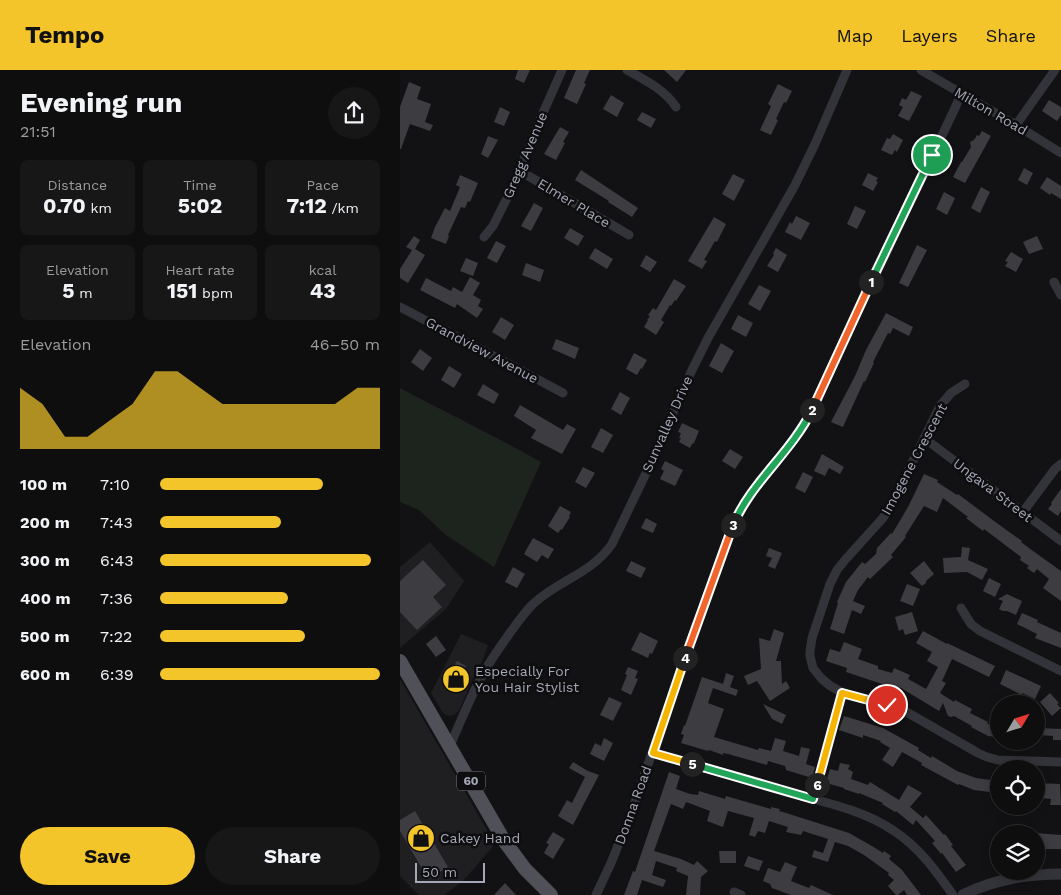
<!DOCTYPE html>
<html lang="en">
<head>
<meta charset="utf-8">
<style>
  body { margin:0; font-family:"Work Sans",sans-serif; background:#171718; color:#f1f3f6; height:100vh; display:flex; flex-direction:column; font-size:19px; white-space:nowrap }
  * { box-sizing:border-box; margin:0 }
  p { font-size:16px; color:#9b9c9e }
  .icon { flex:none; width:28px; height:28px; fill:none; stroke:currentColor; stroke-width:2; stroke-linecap:round; stroke-linejoin:round }
  .map { position:relative; flex:1; overflow:hidden }
  .details { display:flex; flex-direction:column; background:#0e0e0f; width:400px }
  .details>* { flex:none }
  .needle { width:32px; rotate:52deg }
  .tools { position:absolute; left:590px; top:625px; display:grid; gap:10px }
  .tools a { display:grid; place-items:center; width:55px; height:55px; border-radius:50%; background:#0e0e0f; box-shadow:0 2px 12px #0003,0 0 0 1px #2e2e2f; font-size:25px }
  .scale { position:absolute; left:15px; bottom:12px; width:70px; box-sizing:border-box; padding-left:5px; border:2px solid #a4a7b5; border-top:0; font-size:14px; line-height:18px; white-space:nowrap; color:#a4a7b5; -webkit-text-stroke:4px #0e0d0f; paint-order:stroke }
  .pin { position:absolute; display:grid; place-items:center; width:42px; height:42px; color:#fff; margin:-21px; border:2px solid #fff; border-radius:50%; box-shadow:0 1px 5px #0007 }
  .km { position:absolute; width:25px; height:25px; margin:-12px; border-radius:50%; background:#222; color:#fff; font-size:14px; line-height:25px; text-align:center }
  .round { display:grid; place-items:center; flex:none; width:52px; height:52px; border-radius:26px; background:#171718 }
  .overview { display:flex; align-items:center; justify-content:space-between; height:85px; padding:0 20px }
  h1 { font-size:28px; font-weight:700; line-height:38px }
  .metrics { display:grid; grid-template-columns:repeat(3,1fr); gap:8px; height:85px; padding:5px 20px }
  .metrics div { display:grid; align-content:center; border-radius:8px; background:#171718; text-align:center }
  .metrics b { font-size:21px; font-weight:700 }
  .metrics small { font-size:14px; font-weight:400 }
  .metrics p { font-size:14px }
  .chart { height:140px; padding:10px 20px }
  .chart p { display:flex; justify-content:space-between }
  .chart svg { width:100%; height:90px; margin-top:5px; fill:#f3c52b; opacity:.7 }
  .action { display:flex; gap:10px; margin-top:auto; padding:10px 20px }
  .action a { flex:1; height:58px; border-radius:30px; background:#f3c52b; color:#111; font-size:20px; font-weight:700; line-height:58px; text-align:center }
  .action a+a { background:#171718; color:#f1f3f6 }
  ul { padding:0 20px; list-style:none; font-size:16px }
  li { display:grid; grid-template-columns:80px 60px 1fr; align-items:center; height:38px }
  li i { height:12px; border-radius:6px; background:#f3c52b }
  header { display:flex; align-items:center; gap:30px; box-sizing:border-box; height:70px; padding:0 25px; background:#f3c52b; color:#111 }
  header strong { font-size:24px }
  nav { display:flex; gap:28px; margin-inline-start:auto; font-size:18px }
  main { display:flex; flex:1; min-height:0 }
  .map>svg:first-child { display:block }
</style>
</head>
<body>
<header>
<strong>Tempo</strong>
<nav><a>Map</a><a>Layers</a><a>Share</a></nav>
</header>
<main>
<section class="details">
<div class="overview"><div><h1>Evening run</h1><p>21:51</p></div><a class="round"><svg class="icon" aria-label="share" viewBox="0 0 24 24"><path d="M12 15V3M7 8l5-5 5 5M5 13v7h14v-7"/></svg></a></div>
<div class="metrics">
<div><p>Distance</p><b>0.70<small> km</small></b></div>
<div><p>Time</p><b>5:02</b></div>
<div><p>Pace</p><b>7:12<small> /km</small></b></div>
</div>
<div class="metrics">
<div><p>Elevation</p><b>5<small> m</small></b></div>
<div><p>Heart rate</p><b>151<small> bpm</small></b></div>
<div><p>kcal</p><b>43</b></div>
</div>
<div class="chart"><p><span>Elevation</span>46–50 m</p>
<svg viewBox="0 0 160 44" preserveAspectRatio="none"><path d="M0 44V14L10 22L20 38L30 38L40 30L50 22L60 6L70 6L80 14L90 22L100 22L110 22L120 22L130 22L140 22L150 14L160 14V44z"/></svg>
</div>
<ul>
<li><b>100 m</b>7:10<i style="width:74%"></i></li>
<li><b>200 m</b>7:43<i style="width:55%"></i></li>
<li><b>300 m</b>6:43<i style="width:96%"></i></li>
<li><b>400 m</b>7:36<i style="width:58%"></i></li>
<li><b>500 m</b>7:22<i style="width:66%"></i></li>
<li><b>600 m</b>6:39<i style="width:100%"></i></li>
</ul>
<div class="action"><a>Save</a><a>Share</a></div>
</section>
<div class="map">
<svg width="661" height="825" viewBox="0 0 661 825">
  <rect width="100%" height="100%" fill="#121214"/>
  <path fill="#1f1e21" d="M30 472 64 511 46 539 0 578V497Z
    M61 564 88 575 82 592 73 608 59 641 55 644 50 646 46 645 43 643 31 623Z
    M0 609 95 774 63 811 44 825H19L0 806Z"/>
  <path fill="#1d241e" d="M0 318C47 343 95 366 141 392L94 497 46 465 19 440 0 432Z"/>
  <path fill="#3d3c41" d="M118 0H130L124 13 115 9Z
    M176 0H190L184 13 186 14 177 34 164 28Z
    M264 0H286L277 12Z
    M9 12 21 17 17 29 31 34 25 52 33 55 30 61 10 54 1 79H0V37Z
    M378 14 392 21 386 33 384 32 376 49 378 50 371 65 360 60 371 36 368 34Z
    M511 21 522 26 509 51 498 46 503 37 499 35 502 28 506 30Z
    M211 25 224 33 217 47 203 39Z
    M649 30 661 37V45L657 51 642 41Z
    M100 37 110 42 104 56 94 52Z
    M242 42 256 49 251 58 237 50Z
    M160 57 169 62 163 72 165 73 156 90 144 84Z
    M582 61 591 66 565 113 553 107 561 92H562L571 77 570 72 574 70 577 65 579 66Z
    M493 64 503 70 497 82 495 80 492 85 481 80 487 68 490 69Z
    M88 66 98 70 88 88 81 84Z
    M624 98 633 103 627 115 618 110Z
    M181 100 238 138 232 147 208 132 209 131 175 110Z
    M468 103 478 108 476 111 478 112 473 121 462 115Z
    M333 104 345 110 334 131 322 124Z
    M60 105 78 113 70 132 68 131 65 138 61 137 48 165 49 166 46 174 31 168 35 157 45 138 50 141 60 117 56 115Z
    M647 107 661 116V129L651 123 650 125 640 118Z
    M581 117 590 122 580 143 571 138Z
    M544 122 555 128 547 145 536 139Z
    M134 133 143 138 131 161 121 156Z
    M455 136 466 141 457 159 447 154Z
    M396 146 410 153 401 170 385 162 390 152 392 154Z
    M314 147 326 154 317 172 315 171 304 190 307 191 302 199 288 191Z
    M170 158 184 166 178 176 164 168Z
    M14 166 20 170 15 179 25 185 8 213 0 208V199L12 180 6 177Z
    M637 166 643 179 629 184 623 172Z
    M96 171 106 176 97 193 87 188Z
    M517 175 527 180 508 217 499 213Z
    M195 178 213 189 207 199 189 188Z
    M376 178 387 185 378 202 367 196 374 185 373 183Z
    M611 182 623 189 616 202 605 196 608 192 605 191Z
    M246 185 257 192 250 202 240 196Z
    M66 188 78 193 73 206 60 201Z
    M126 193 144 200 140 212 122 205Z
    M70 207 80 213 73 225 81 230 78 236 83 239 77 248 57 234 55 238 20 220 26 208 51 221 53 217 62 222Z
    M274 209 286 216 276 231 275 230 271 236 270 235 261 250 264 252 256 265 244 257 248 250H247L250 246 248 245 253 238 256 240Z
    M359 215 371 221 360 241 348 234Z
    M486 243 513 257 509 266 493 258 490 264 488 263 473 292 474 293 465 312 464 311 443 357 431 352 455 306 466 280Z
    M338 245 353 253 346 267 331 259Z
    M101 247 114 255 105 270 92 262Z
    M156 269 179 278 175 289 152 279Z
    M321 273 334 281 322 303 309 296Z
    M20 279 32 288 23 301 11 292Z
    M234 283 247 290 242 299 241 298 237 305 226 299Z
    M49 296 62 304 54 318 41 310Z
    M83 314 99 324 94 334 77 325Z
    M220 322 230 328 221 345 211 339Z
    M120 335 163 360 167 354 176 359 162 384 131 368 136 360 114 346Z
    M282 353 299 361 294 373 292 374 290 378 279 372 281 368H279L281 363 278 362Z
    M201 358 213 365 203 383 191 377Z
    M330 379 343 387 335 399 322 391Z
    M422 384 444 397 440 404 429 398 425 406 414 401Z
    M265 391 283 400 275 416 260 409 264 401 261 399Z
    M183 397 195 403 186 418 175 412Z
    M403 402 413 407 405 423 395 418Z
    M524 404 538 410 537 412 557 425 558 424 594 451 622 471 621 472 633 481 661 501V531L643 518 649 509 637 499 634 503 627 498 629 496 620 490 621 487 584 459 583 461 566 448 568 447 543 428 537 442 524 436 505 466 506 467 491 485 493 487 470 509 468 507 458 520 453 531 465 536 461 544 452 540 444 564 430 559 438 533 437 532 446 512 462 492 465 494 476 484 477 478 491 463 492 464 508 437Z
    M661 419V441L658 446 648 439 652 434 651 433Z
    M160 436 171 442 169 446 170 447 163 458 162 460 161 459 158 463 148 456Z
    M246 448 257 454 253 463 241 458Z
    M133 468 154 479 148 489 142 485 137 492 124 484Z
    M562 477 570 478 568 490 588 499 582 510 567 502 544 503 543 488 561 487Z
    M369 478 382 483 375 499 368 496 372 488 366 486Z
    M23 490 46 515 33 527 42 537 17 560 0 542V511Z
    M231 491 246 498 241 508 226 501Z
    M524 491 534 504 526 511V513L522 516 510 503Z
    M113 497 125 504 117 518 105 512Z
    M589 508 601 514 595 527 583 521Z
    M507 514 520 519 513 536 500 531Z
    M607 524 622 531 616 545 607 541H603L599 539 603 531 598 529Z
    M512 542 518 561 505 565 503 559 499 561 495 547Z
    M622 543 638 550 637 552 661 563V578L635 568 637 564 617 554Z
    M374 559 384 563 376 591H381L382 614 386 611 390 618 370 631 357 611 348 615 344 606 361 599 359 568 370 571Z
    M523 561 547 574V573L595 596 589 607 552 589 542 611 546 613 540 623 554 632 555 630 572 639 570 643 588 652 587 654 599 655V667L588 666 571 657 572 656 554 646 551 647 548 646 543 633 539 641 501 618 494 616 491 617 446 602 447 598 426 591 430 579 440 582 444 572 462 579 458 589 478 596V599L492 603 494 598 510 605 508 609 526 619 538 597 527 591 532 582 516 573Z
    M240 562 258 571 252 584 250 583 248 588 231 580Z
    M36 566 46 580 36 587 26 574Z
    M57 591 66 596 63 602 67 604 58 620 45 613Z
    M228 597 238 601 235 608 238 609 231 625 221 620 227 605 225 604Z
    M606 600 641 616 635 629 622 623V625L600 614Z
    M326 603 334 606 330 617 338 620 336 626 313 618 308 633 324 639 314 667 358 680 359 678 371 681 375 668 386 671 383 681 399 686 401 677 410 679 406 694 415 697 412 708 386 700 385 696 368 691 367 695 328 684 323 683V685L309 680 308 681 281 673 284 665 281 664 284 655 285 656 302 607 323 614Z
    M650 623 659 633 657 634 661 638 652 646 640 632Z
    M209 627 222 633 213 651 200 645Z
    M363 634 386 645 382 654 372 649Z
    M444 646 483 658 519 678 518 680 531 688 532 686 557 701 576 708 598 711 597 723 574 720 559 714 558 715 521 695 522 693 502 682 493 697 482 690 490 678 480 672 481 671 463 665V668L439 660Z
    M640 658 661 659V670H653V666L639 665Z
    M204 668 213 673 204 691 190 684 195 673 201 676Z
    M173 692 188 701 199 705 173 755 158 746 167 730 172 733 185 707 169 698Z
    M440 693 450 695 448 699 453 702 451 709 468 715 470 712 499 730 508 715 522 723 510 737 523 748 526 745 544 765 545 764 553 775 551 776 566 795 556 802 542 783 541 784 532 773 535 771 516 750 513 755 496 741 495 742 482 734 483 733 459 723V724L444 719V718L426 713 430 699 438 701Z
    M269 702 280 706 276 719 290 724 298 725 299 721 325 729 326 726 371 739V737L380 739 379 741 386 743 449 763 472 776 483 783 484 781 491 786 489 789 502 800 521 825H507L504 820 498 825H496L488 816 494 810 488 805 489 803 464 785 448 776 435 772 428 792 412 787 414 780 423 783 428 769 403 761 401 765 386 762 388 757 369 751 365 763 358 761 355 767 349 765 354 748 328 741 323 757 307 751 310 741 286 732 283 739 271 734 254 781 281 789 294 795 297 791 308 801 301 807 300 825H286L288 806 276 801 277 798 256 791 252 805 266 810 263 817 242 810 237 825H224L233 801 235 802Z
    M636 713 660 714 661 735H650L651 729 641 728V726L636 725Z
    M15 741 48 797 28 809 0 761V750Z
    M153 762 165 769 153 789 144 783 149 774 146 773Z
    M636 763 661 765V779H645L643 777H636Z
    M319 781H336V793H320Z
    M348 786 363 791 359 801 344 796Z
    M385 792 397 797 391 811 409 818 411 815 433 825H391L372 818 370 814 363 811 368 798 380 802Z
    M105 813 116 825H94Z"/>
  <g fill="none" stroke-linecap="round" stroke-linejoin="round">
    <path stroke="#393a40" stroke-width="2" stroke-dasharray="2.5 4" stroke-linecap="butt" d="M415 720 441 630"/>
    <path stroke="#333439" stroke-width="9" d="M227 0C245 10 265 20 276 37
      M521 0 616 55 661 83
      M616 55 655 0
      M120 101 229 165
      M84 167 93 156 114 114 139 52 162 0
      M654 212 661 225
      M0 237 103 291 163 323
      M565 314 551 323 540 336 490 438 482 449 445 490 437 500 430 514 412 568 410 581V586L413 598 421 608 429 615 443 623 503 640 578 683 587 687 598 690 661 692
      M524 368 661 471
      M623 442 655 399 661 394
      M561 538 571 554 580 561 661 601
      M50 676C60 652 70 628 82 606 89 592 98 580 107 567 115 556 123 544 133 534 159 510 191 504 212 474L248 399 292 300 308 268 395 115 415 74 447 0
      M253 683C299 696 345 710 391 723 426 733 464 740 494 761 519 777 536 801 553 825
      M334 822 341 825
      M196 825 211 793 230 746 294 562 336 449 359 411 381 386 407 349 556 36 561 23"/>
    <path stroke="#333439" stroke-width="11" d="M563 825C594 809 627 804 661 804"/>
    <path stroke="#4f5058" stroke-width="14" d="M0 591 105 772 125 799 151 825"/>
  </g>
  <g fill="none" stroke-linecap="round" stroke-linejoin="round">
    <g stroke="#fff" stroke-width="10">
      <path id="split-1" d="M471 212 532 85"/>
    </g>
    <g stroke="#fff" stroke-width="10">
      <path id="split-2" d="M412 340 471 212"/>
    </g>
    <g stroke="#fff" stroke-width="10">
      <path id="split-3" d="M333 455C352 411 391 383 412 340"/>
    </g>
    <g stroke="#fff" stroke-width="10">
      <path id="split-4" d="M285 588 333 455"/>
    </g>
    <g stroke="#fff" stroke-width="10">
      <path id="split-5" d="M285 588 253 683 292 694"/>
    </g>
    <g stroke="#fff" stroke-width="10">
      <path id="split-6" d="M292 694 413 729 417 715"/>
    </g>
    <g stroke="#fff" stroke-width="10">
      <path id="split-7" d="M417 715 442 623 487 635"/>
    </g>
    <use href="#split-1" stroke="#22a559" stroke-width="6"/>
    <use href="#split-2" stroke="#f0652b" stroke-width="6"/>
    <use href="#split-3" stroke="#22a559" stroke-width="6"/>
    <use href="#split-4" stroke="#f0652b" stroke-width="6"/>
    <use href="#split-5" stroke="#f5b400" stroke-width="6"/>
    <use href="#split-6" stroke="#22a559" stroke-width="6"/>
    <use href="#split-7" stroke="#f5b400" stroke-width="6"/>
  </g>
  <defs>
    <g id="shop-disc" transform="scale(1.4375)"><circle r="9.5" fill="#f3c52b" stroke="#0e0d0f"/><path d="M-5-2.5h2.3a2.7 3.5 0 0 1 5.4 0H5L5.5 6h-11ZM-1.5-2.5h3a1.5 2.3 0 0 0-3 0Z" fill="#111"/></g>
  </defs>
  <g fill-rule="evenodd">
    <use href="#shop-disc" x="56" y="609"/>
    <use href="#shop-disc" x="21" y="768"/>
  </g>
  <g text-anchor="middle" stroke-width="5" stroke-linejoin="round" paint-order="stroke">
    <rect fill="#0e0d0f" stroke="#777983" stroke-width="1" x="57" y="701.5" width="28" height="19" rx="4"/>
    <g font-size="12" font-weight="bold" fill="#a4a7b5">
      <text x="71" y="715">60</text>
    </g>
    <g font-size="14" fill="#a4a7b5" stroke="#0e0d0f">
      <text transform="translate(591 41) rotate(30)" y="5">Milton Road</text>
      <text transform="translate(125 85) rotate(-67)" y="5">Gregg Avenue</text>
      <text transform="translate(174 133) rotate(31)" y="5">Elmer Place</text>
      <text transform="translate(82 280) rotate(28)" y="5">Grandview Avenue</text>
      <text transform="translate(267 354) rotate(-66)" y="5">Sunvalley Drive</text>
      <text transform="translate(514 389) rotate(-62)" y="5">Imogene Crescent</text>
      <text transform="translate(593 420) rotate(37)" y="5">Ungava Street</text>
      <text transform="translate(233 735) rotate(-70)" y="5">Donna Road</text>
    </g>
    <g font-size="14" fill="#a4a7b5" stroke="#0e0d0f" text-anchor="start">
      <text x="75" y="606">Especially For<tspan x="75" dy="16">You Hair Stylist</tspan></text>
      <text x="40" y="773">Cakey Hand</text>
    </g>
  </g>
</svg>
<div class="tools">
<a><svg class="needle" viewBox="-14 -14 28 28"><path d="M0-13l5 13h-10z" fill="#e53935"/><path d="M0 13l5-13h-10z" fill="#9b9c9e"/></svg></a>
<a><svg class="icon" aria-label="locate" viewBox="0 0 24 24"><circle cx="12" cy="12" r="6"/><path d="M12 2v4M12 18v4M2 12h4M18 12h4"/></svg></a>
<a><svg class="icon" aria-label="layers" viewBox="0 0 24 24"><path d="M12 4l9 5-9 5-9-5zM3 14l9 5 9-5"/></svg></a>
</div>
<div class="scale">50 m</div>
<div class="pin" style="left:532px;top:85px;background:#1e9e55"><svg class="icon" aria-label="arrive" viewBox="0 0 24 24"><path d="M6 21V4h12l-3 4 3 4H6"/></svg></div>
<div class="pin" style="left:487px;top:635px;background:#d93025"><svg class="icon" aria-label="check" viewBox="0 0 24 24"><path d="M5 12l5 5 9-10"/></svg></div>
<b class="km" style="left:471px;top:212px">1</b>
<b class="km" style="left:412px;top:340px">2</b>
<b class="km" style="left:333px;top:455px">3</b>
<b class="km" style="left:285px;top:588px">4</b>
<b class="km" style="left:292px;top:694px">5</b>
<b class="km" style="left:417px;top:715px">6</b>
</div>
</main>
</body>
</html>
